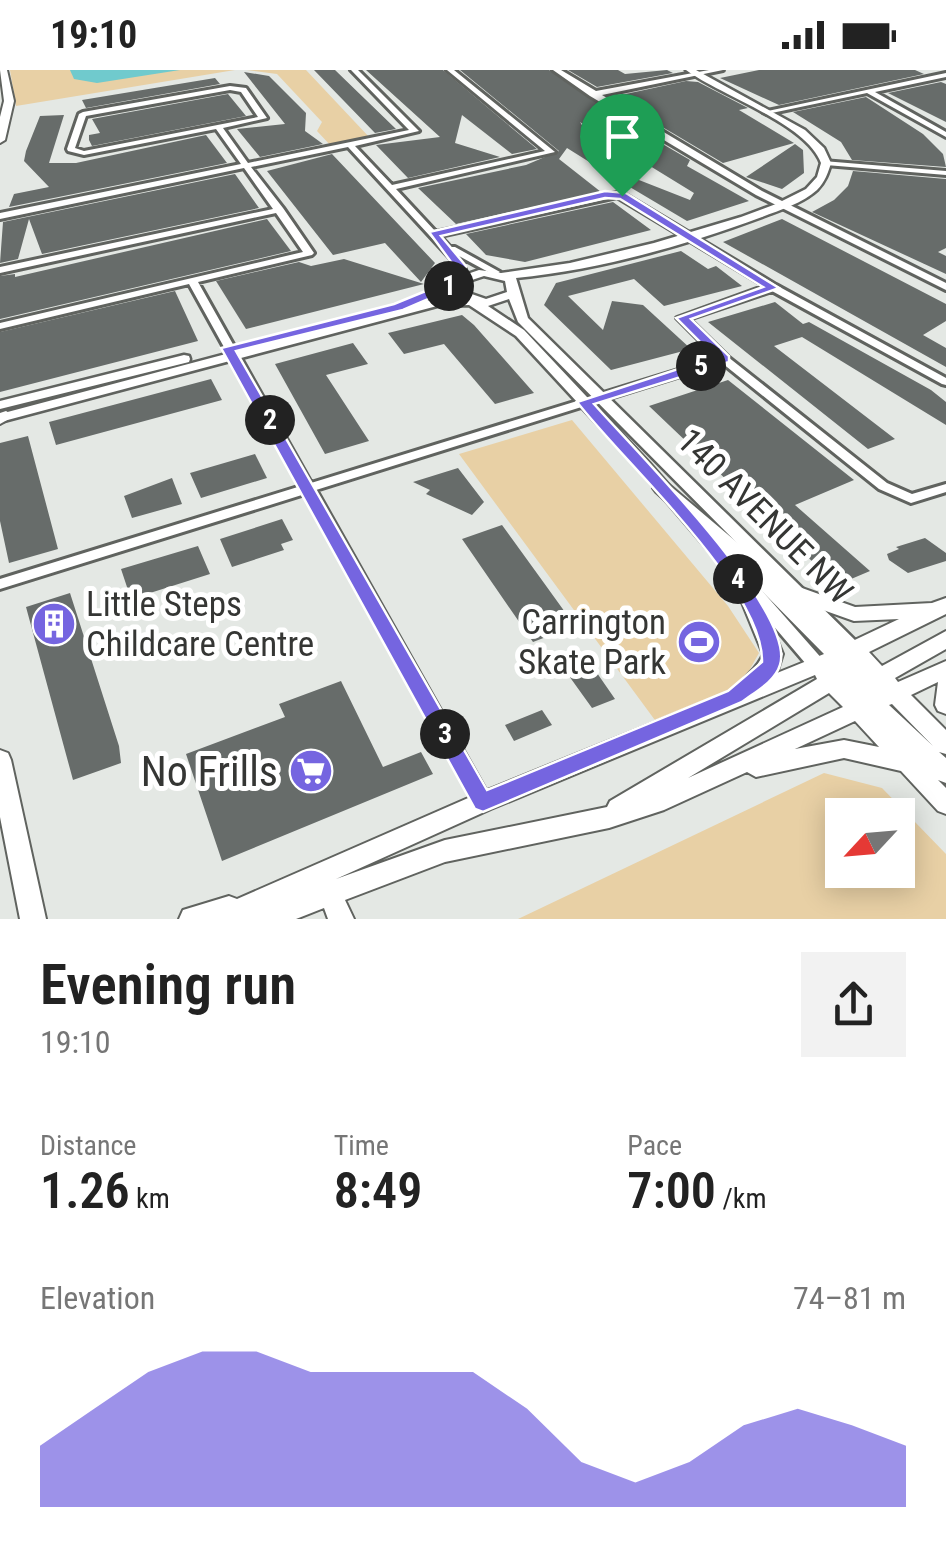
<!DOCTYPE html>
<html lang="en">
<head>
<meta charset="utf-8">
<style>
  body { margin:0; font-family:"Roboto Condensed",sans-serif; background:#f2f2f2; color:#222; height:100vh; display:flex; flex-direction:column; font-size:38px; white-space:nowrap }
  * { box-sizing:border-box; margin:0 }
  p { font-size:32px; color:#767676 }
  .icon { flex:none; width:55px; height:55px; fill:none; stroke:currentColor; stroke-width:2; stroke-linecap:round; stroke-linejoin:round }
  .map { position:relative; height:849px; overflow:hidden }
  .details { display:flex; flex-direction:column; background:#fff; flex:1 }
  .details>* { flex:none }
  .needle { width:65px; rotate:244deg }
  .controls { position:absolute; left:825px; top:728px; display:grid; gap:20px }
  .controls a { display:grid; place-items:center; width:90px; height:90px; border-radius:0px; background:#fff; box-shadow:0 5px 25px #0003; font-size:50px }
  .pin { position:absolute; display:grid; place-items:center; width:85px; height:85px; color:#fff; margin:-102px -42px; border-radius:50% 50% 50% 0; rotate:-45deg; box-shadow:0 0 10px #0007 }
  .pin .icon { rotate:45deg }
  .km { position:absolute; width:50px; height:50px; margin:-25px; border-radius:50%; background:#222; color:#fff; font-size:28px; line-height:50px; text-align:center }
  .round { display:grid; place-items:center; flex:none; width:105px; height:105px; border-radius:0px; background:#f2f2f2 }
  .summary { display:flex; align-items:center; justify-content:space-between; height:170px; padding:0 40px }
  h1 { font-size:55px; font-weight:600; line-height:75px }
  .metrics { display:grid; grid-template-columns:repeat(3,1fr); gap:15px; height:170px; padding:10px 40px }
  .metrics div { display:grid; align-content:center }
  .metrics b { font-size:50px; font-weight:600 }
  .metrics small { font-size:28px; font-weight:400 }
  .metrics p { font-size:28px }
  .chart { height:280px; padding:20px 40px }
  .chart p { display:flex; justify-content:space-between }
  .chart svg { width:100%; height:180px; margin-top:10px; fill:#7565e0; opacity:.7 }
  .status { display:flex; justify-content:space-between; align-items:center; height:70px; padding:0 50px; background:#fff; direction:ltr }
  .status svg { height:28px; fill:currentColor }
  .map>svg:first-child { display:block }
</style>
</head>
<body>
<div class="status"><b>19:10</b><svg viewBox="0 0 49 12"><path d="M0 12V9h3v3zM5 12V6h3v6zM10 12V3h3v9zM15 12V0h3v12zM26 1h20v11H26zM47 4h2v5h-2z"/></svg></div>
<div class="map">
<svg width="946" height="849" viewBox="0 0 946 849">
  <rect width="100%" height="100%" fill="#e4e8e4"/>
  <path fill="#e8d0a5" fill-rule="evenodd" d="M10 0H235L16 36Z
    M247 0H306L370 68 331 76 317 61 322 52 277 4Z
    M572 350 728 536 759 583 735 626 660 657 459 384Z
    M824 703 882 718 946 784V849H518ZM842 745H898V800H842Z"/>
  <path fill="#70cacd" d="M70 0H180L97 13 74 9Z"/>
  <path fill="#676c6a" d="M314 0H335L396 59 375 63Z
    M366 0H443L537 79 512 84 462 45 455 73 500 87 408 108 376 75 440 67Z
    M460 0H549L650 66 623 79 580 52 602 89 591 93 567 78 559 89 601 122 456 154 418 118 526 95 559 81Z
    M568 0H618L625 4 667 0 673 3 597 17Z
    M759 0H915L924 4 779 35 720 8Z
    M244 2 269 6 306 43 305 61 323 74 260 87 237 59 285 54Z
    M215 8 220 14 86 38 82 30Z
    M686 11 698 12 748 38 739 40 794 73 723 93 612 27Z
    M941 12 946 14V52L888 23Z
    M228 24 246 46 92 76 89 70V65L100 63 92 49Z
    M866 27 923 64 943 84 946 97 852 90 841 72 793 42Z
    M64 45 49 93H76L206 65 227 93 9 137 14 124 49 117 24 91 26 81 40 46Z
    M654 69 690 90 687 96 749 131 687 151 613 107 616 101 690 130 694 123 637 88Z
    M795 74 803 80 804 103 782 119 746 107Z
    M332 84 435 193 421 212 385 173 333 185 267 101Z
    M853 101 946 109V178L938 182 946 186V204L812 142 834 130 848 116Z
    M235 104 259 138 42 184 29 149 18 189 0 193 3 152Z
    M613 132 651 160 525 192 486 185 466 164Z
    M267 149 291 181 0 249V206L15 204V207Z
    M782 149 946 234V251L923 265 946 278V297L723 172Z
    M681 181 708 199 716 196 742 216 664 236 634 209 568 226 603 260 612 231 643 235 691 279 611 300 544 235 556 213Z
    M344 189 424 214 246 259 216 211 299 192 311 196Z
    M175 221 198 271 0 322V262Z
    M775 232 803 254 809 252 931 320 946 332V355L802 267 774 276 895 369 868 379 708 252Z
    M462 245 474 255 534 323 495 334 444 274 404 284 388 263Z
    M353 273 368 294 326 305 369 371 325 384 275 294Z
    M211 309 222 330 56 375 49 352Z
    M728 310 854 410 795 435 870 501 837 515 649 336Z
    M28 366 58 479 9 493 0 451V373Z
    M255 384 267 408 201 428 190 403Z
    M458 398 484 432 472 445 426 424 430 420 413 412Z
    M172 408 182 434 132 448 124 426Z
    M282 449 293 470 281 474 284 480 232 497 220 469Z
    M502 455 544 513 575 556 533 572 462 469Z
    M925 468 946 483V491L908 503 889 490 887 484 899 479 896 477Z
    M198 476 210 504 131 529 121 499Z
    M70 523 119 676 121 693 73 710 26 537Z
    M588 590 615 629 592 638 564 599Z
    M341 611 383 697 421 682 433 704 222 791 186 684 285 647 279 634Z
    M542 640 552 655 514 671 505 655Z"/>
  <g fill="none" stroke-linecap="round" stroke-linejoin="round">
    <g stroke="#60635f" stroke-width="6">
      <path id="minor" d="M351 0H358L419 61 355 76 392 115 545 81 447 0H454L555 82 396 119 436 162 621 122 776 215 946 308V315L942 314 772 221 689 249 728 287 887 413 912 424 946 414V422L911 433 879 419 722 293 316 420 489 727 491 732 489 737 483 739 477 737 305 424 0 519V509L301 416 189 214 0 259V253L303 182 276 143 0 203V197L273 139 244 98 0 149V143L241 94 216 59 84 85 68 81 67 79 79 44 83 42 230 16 246 18 267 48 223 58 248 93 409 60ZM230 20 241 22 258 47 84 81 75 78 86 46ZM348 77 452 190 456 202 452 211 454 213H460L466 202 459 186 492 204 495 205 500 202 455 177H450L440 166 617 127 765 216 677 248 717 288 311 413 198 212 312 185 314 183 283 138 251 97Z
        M553 0H561L596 21 709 0H723L602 25 762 121 946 213V220L756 125 590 26Z
        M946 3V7L875 22 946 62V67L867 23 767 44 763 42Z
        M823 91 946 101V105L826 95H823Z"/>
    </g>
    <g stroke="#60635f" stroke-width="5">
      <path id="tertiary" d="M686 0H696L805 60 824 78 831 93C828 103 825 112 817 120 803 133 780 140 762 147 684 176 598 200 516 208L528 248 860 575 863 580 860 585 854 587 848 585 518 252 509 229 488 236 524 260 649 393 824 591 827 596 824 601 818 603 812 601 639 399 516 266 469 235 437 236 0 352V344L433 229 459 228 453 226 451 220 428 231H420L418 228 453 209 479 200 501 203 570 193 654 173 741 147 776 134 806 119 817 107 821 93C806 53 721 26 686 0ZM484 206 505 211 507 222 486 229 463 221V213Z
        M184 285 189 286 190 289 189 292 0 339V331Z"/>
    </g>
    <g stroke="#60635f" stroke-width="4">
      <path id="secondary" d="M0 0H7L14 31 5 70 0 73V47L4 31Z
        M6 341 14 346 0 354V343Z
        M662 412 668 414 739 474 795 530 792 525 795 520 802 518 855 537 932 533 946 528V544L869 582 882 596 946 561V579L895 608 898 612 946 591V644L938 641 935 635 938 612 911 625 946 660V684L939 682 946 688V713L938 710 946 718V744L938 741 901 701 844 688 756 707 747 702 664 740 609 758 445 792 345 830 354 849H328L324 838 296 849H179L183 840 229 826 237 829 475 725 739 618C742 605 757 601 763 584L736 518 739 513H753L756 518 783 584 777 603 824 584 725 484 656 422 653 418ZM795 530 854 551 899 549 842 576ZM815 605 817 609 610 731 607 737 445 770 336 809 491 739ZM829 623 843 637 688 708ZM892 634 933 676 889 635ZM855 651 879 677 844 670 795 679Z
        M0 680 8 683 11 690 46 849H20L0 747Z"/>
    </g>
    <use href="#minor" fill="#fff" fill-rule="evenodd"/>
    <use href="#tertiary" fill="#fff" fill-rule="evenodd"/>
    <use href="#secondary" fill="#fff" fill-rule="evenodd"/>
  </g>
  <path fill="#7565e0" stroke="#fff" stroke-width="2.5" fill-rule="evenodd" d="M605 121 626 123 779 218 691 249 729 286V292L594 334C632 377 797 541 780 595 775 612 755 622 742 632L483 742 475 739 221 278 394 234 450 211 454 196 429 162ZM605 128 620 129 763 217 676 248 715 287 577 332C624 393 764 519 762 592L728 621 487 720 236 281 403 240 461 215 466 196 441 166Z"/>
  <defs>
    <g id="building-disc" transform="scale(2.25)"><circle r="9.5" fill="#7565e0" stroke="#fff"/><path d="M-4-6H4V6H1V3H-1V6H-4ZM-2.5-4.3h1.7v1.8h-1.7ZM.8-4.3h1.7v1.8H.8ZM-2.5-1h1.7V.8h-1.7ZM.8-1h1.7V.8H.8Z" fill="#fff"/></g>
    <g id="stadium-disc" transform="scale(2.25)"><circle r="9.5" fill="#7565e0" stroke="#fff"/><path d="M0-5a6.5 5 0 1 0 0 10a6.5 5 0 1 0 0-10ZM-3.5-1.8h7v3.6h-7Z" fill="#fff"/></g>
    <g id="supermarket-disc" transform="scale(2.25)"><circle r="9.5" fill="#7565e0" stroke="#fff"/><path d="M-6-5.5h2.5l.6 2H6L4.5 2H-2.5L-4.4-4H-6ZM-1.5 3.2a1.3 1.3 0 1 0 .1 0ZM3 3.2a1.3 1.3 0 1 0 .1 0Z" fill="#fff"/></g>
  </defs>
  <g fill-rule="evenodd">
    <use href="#building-disc" x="54" y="554"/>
    <use href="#stadium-disc" x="699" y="572"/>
    <use href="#supermarket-disc" x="311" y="701"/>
  </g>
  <g text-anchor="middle" stroke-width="10" stroke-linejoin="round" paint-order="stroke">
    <g font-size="35" fill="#353634" stroke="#fff">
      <text transform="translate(765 446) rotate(45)" y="12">140 AVENUE NW</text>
    </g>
    <g font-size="35" fill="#353634" stroke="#fff" text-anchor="start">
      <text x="86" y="546">Little Steps<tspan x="86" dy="40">Childcare Centre</tspan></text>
      <text x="666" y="564" text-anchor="end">Carrington<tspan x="666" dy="40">Skate Park</tspan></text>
    </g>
    <g font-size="42" fill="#353634" stroke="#fff" text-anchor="end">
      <text x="278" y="716">No Frills</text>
    </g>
  </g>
</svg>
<div class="controls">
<a><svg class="needle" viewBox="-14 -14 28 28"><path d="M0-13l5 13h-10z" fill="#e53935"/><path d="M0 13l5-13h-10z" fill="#767676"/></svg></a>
</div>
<div class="pin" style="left:622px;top:126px;background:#1e9e55"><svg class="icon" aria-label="arrive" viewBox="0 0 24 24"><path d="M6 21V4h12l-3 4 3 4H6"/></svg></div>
<b class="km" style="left:449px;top:216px">1</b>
<b class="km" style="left:270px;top:350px">2</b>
<b class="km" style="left:445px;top:664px">3</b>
<b class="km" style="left:738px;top:509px">4</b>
<b class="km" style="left:701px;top:296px">5</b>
</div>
<section class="details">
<div class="summary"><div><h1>Evening run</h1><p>19:10</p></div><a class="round"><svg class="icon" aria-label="share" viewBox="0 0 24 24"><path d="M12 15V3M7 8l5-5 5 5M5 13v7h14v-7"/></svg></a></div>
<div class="metrics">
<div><p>Distance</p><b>1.26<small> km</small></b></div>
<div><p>Time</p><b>8:49</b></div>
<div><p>Pace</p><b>7:00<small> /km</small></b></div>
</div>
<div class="chart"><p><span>Elevation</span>74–81 m</p>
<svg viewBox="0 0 160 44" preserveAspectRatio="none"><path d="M0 44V29L10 20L20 11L30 6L40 6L50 11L60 11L70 11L80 11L90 20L100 33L110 38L120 33L130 24L140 20L150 24L160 29V44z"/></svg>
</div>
</section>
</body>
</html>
